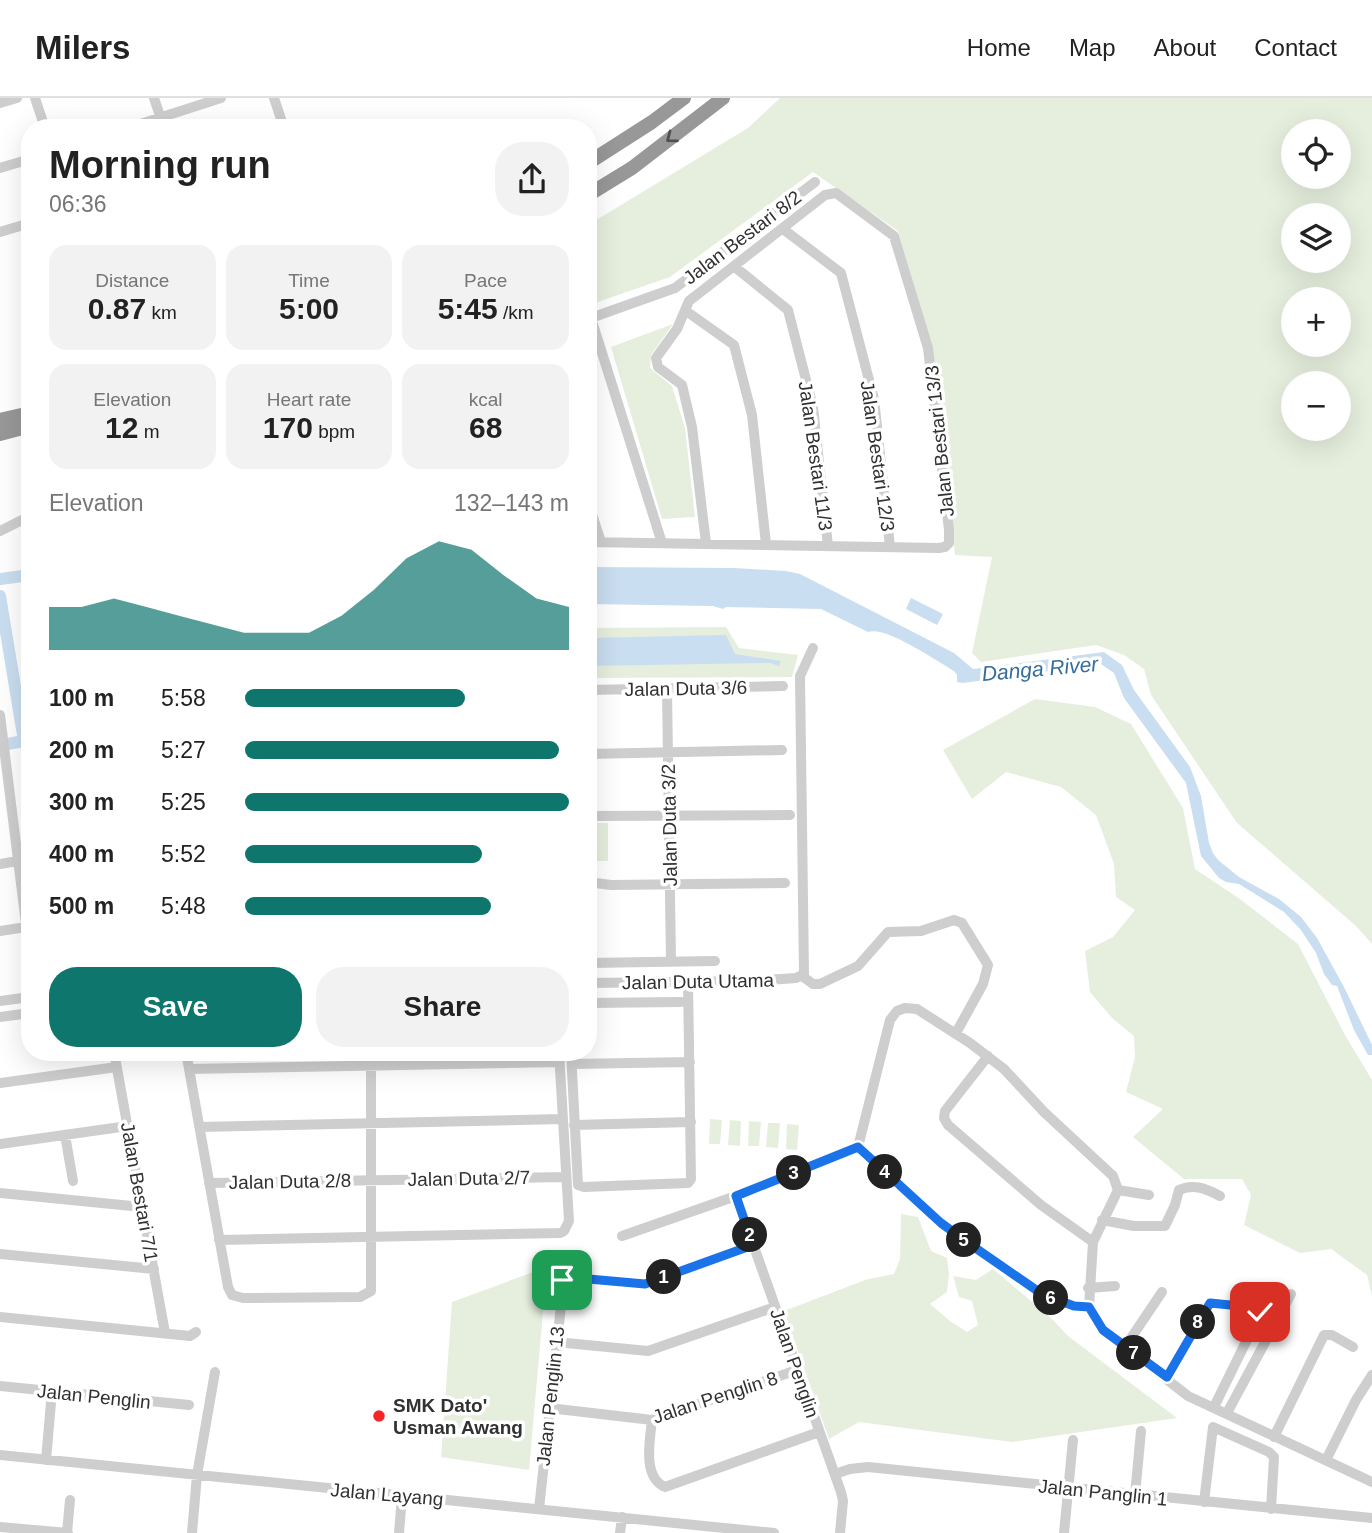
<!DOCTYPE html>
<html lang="en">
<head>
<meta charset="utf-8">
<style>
  body { margin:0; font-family:Helvetica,sans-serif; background:#f2f2f2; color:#222; height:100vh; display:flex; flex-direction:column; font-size:26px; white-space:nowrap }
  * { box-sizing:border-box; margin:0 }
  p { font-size:23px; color:#767676 }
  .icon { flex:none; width:38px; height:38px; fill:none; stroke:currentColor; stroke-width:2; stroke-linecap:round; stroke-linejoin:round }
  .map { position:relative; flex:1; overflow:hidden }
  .details { position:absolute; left:21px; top:21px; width:576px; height:942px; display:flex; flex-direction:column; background:#fff; border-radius:28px; box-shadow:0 7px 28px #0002 }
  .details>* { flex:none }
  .fabs { position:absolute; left:1281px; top:21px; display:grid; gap:14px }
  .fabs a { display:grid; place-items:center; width:70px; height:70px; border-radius:50%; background:#fff; box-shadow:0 7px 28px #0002; font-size:35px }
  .pin { position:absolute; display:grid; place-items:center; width:60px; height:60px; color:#fff; margin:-30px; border-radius:14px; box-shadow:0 4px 10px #0006 }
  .km { position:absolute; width:35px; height:35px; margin:-18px; border-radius:50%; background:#222; color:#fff; font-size:19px; line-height:35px; text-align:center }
  .round { display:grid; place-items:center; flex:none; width:74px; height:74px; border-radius:28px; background:#f2f2f2 }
  .head { display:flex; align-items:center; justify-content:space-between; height:119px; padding:0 28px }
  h1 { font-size:38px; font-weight:700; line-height:52px }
  .stats { display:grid; grid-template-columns:repeat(3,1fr); gap:10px; height:119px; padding:7px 28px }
  .stats div { display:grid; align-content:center; border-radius:18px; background:#f2f2f2; text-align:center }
  .stats b { font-size:30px; font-weight:700 }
  .stats small { font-size:19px; font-weight:400 }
  .stats p { font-size:19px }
  .chart { height:196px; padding:14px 28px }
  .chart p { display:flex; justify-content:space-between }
  .chart svg { width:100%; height:126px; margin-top:7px; fill:#0f766e; opacity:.7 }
  .button { display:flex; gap:14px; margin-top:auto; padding:14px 28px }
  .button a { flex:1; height:80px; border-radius:28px; background:#0f766e; color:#fff; font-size:28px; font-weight:700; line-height:80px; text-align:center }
  .button a+a { background:#f2f2f2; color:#222 }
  ul { padding:0 28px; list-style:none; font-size:23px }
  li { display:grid; grid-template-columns:112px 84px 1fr; align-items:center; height:52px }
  li i { height:18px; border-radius:9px; background:#0f766e }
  header { display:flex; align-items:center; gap:42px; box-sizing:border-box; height:98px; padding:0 35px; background:#fff; border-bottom:2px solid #e0e0e0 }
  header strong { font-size:33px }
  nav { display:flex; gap:38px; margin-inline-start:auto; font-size:24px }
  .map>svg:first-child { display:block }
</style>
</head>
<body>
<header>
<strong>Milers</strong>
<nav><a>Home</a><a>Map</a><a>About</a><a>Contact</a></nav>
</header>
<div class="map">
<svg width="1372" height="1435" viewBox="0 0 1372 1435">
  <rect width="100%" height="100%" fill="#fff"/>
  <path fill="#e6efde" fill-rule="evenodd" d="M780 0H1372V846L1356 828 1237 725 1151 597 1144 571 1124 557 1096 547 981 564 972 555 992 459 955 457 932 248 898 133 813 74 670 179 592 206 588 196V127L748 30ZM1293 33H1339V79H1293ZM1293 117H1339V163H1293ZM1293 201H1339V247H1293ZM1293 285H1339V331H1293Z
    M673 226 651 257 650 270 672 288 685 330 695 419 662 421 611 249Z
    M726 529 739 550 798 557 792 579 588 580V530Z
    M1035 601 1095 609 1131 626 1183 710 1195 771 1240 801 1298 846 1345 937 1372 982V1198L1367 1177 1331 1151 1300 1155 1244 1127 1251 1097 1242 1081H1184L1133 1039 1163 1011 1126 994 1135 959 1134 938 1112 920 1090 894 1085 853 1113 839 1135 812 1116 799 1114 766 1096 717 1061 689 1006 674 972 701 943 652Z
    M588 725H608V763H588Z
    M710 1021 722 1022 720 1046H709Z
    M730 1022 741 1023 740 1048 728 1047Z
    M749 1023 761 1024 759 1048H748Z
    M768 1025H780L778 1050 766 1049Z
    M787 1026 799 1027 797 1052 786 1051Z
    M901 1116 918 1119 931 1153 947 1160 949 1176 947 1194 930 1206 950 1223 967 1234 978 1227 972 1203 959 1199 953 1178 976 1182 993 1171 1050 1219 1068 1238 1177 1320 1012 1344 859 1324 829 1341 784 1213 868 1181 894 1176 900 1161Z
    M547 1169 529 1372 441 1359 452 1204Z"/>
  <path fill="#c9def0" d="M588 469 734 470 786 473 800 476 954 555 973 571 1104 554 1122 567 1134 592 1190 669 1201 698 1209 745 1213 755 1218 762 1239 779 1279 801 1301 819 1317 840 1344 889 1372 947V957H1368L1354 932 1337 888 1332 887 1324 876 1316 855 1301 832 1284 814 1239 786 1226 784 1219 780 1201 758 1186 685 1124 600 1114 575 1101 566 963 585 957 584V577L954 573C936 563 887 528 868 534L821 511 726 509 723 511 713 508 588 506Z
    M911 500 943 516 937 527 906 511Z
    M726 537 735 556 781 563 779 568 770 565 588 568V540Z"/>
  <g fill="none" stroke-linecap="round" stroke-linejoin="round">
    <path stroke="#c9def0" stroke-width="12" d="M0 481 30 477
      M0 498 24 643 7 646"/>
    <path stroke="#cecece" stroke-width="10" d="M35 0 45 30
      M154 0 164 30
      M274 0 284 30
      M0 5 17 0
      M128 30 221 0
      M0 70 30 61
      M783 131 841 175 874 301 890 449
      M0 134 30 125
      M735 169 788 212 813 309 828 448
      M686 213 734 247 752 317 766 446
      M591 220 662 445
      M588 221 675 190 815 84
      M588 404 601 444
      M0 433 30 418
      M588 444 939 450 945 449 949 445V432L928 250 894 138 836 95 825 97 689 203 677 231 656 260 658 269 682 287 692 329 706 445
      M667 591 671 864
      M588 592 783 588
      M0 617 30 858
      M588 656 782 652
      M593 718 790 717
      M0 766 17 763
      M588 784 611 787 785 785
      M0 833 26 829
      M588 865 715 863
      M802 878 813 886H820L858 868 888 834 921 833 954 822 962 825 988 867 983 886 956 935
      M588 885 753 883 796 880 804 876 800 578 813 550
      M0 903 30 899
      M588 905 681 904
      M0 919 30 915
      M114 954 165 1235
      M186 954 228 1189 232 1197 243 1200 360 1199 371 1193V954
      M571 954 578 1087 584 1089 688 1085 691 1081 688 884
      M988 958 945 1013 944 1020 948 1027 1041 1107 1093 1144 1089 1209
      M572 966 690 964
      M189 971 560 964
      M0 985 117 969
      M574 1027 691 1024
      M200 1029 563 1021
      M65 1037 73 1083
      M0 1046 128 1028
      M858 1049 941 1125 973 1149 1043 1196 1074 1208 1089 1209 1103 1232 1188 1298 1372 1384
      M858 1049 890 922 897 913 905 910 917 911 970 945 1004 971 1044 1014 1113 1078 1118 1092 1093 1144
      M209 1085 566 1079
      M1118 1092 1149 1097
      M0 1095 142 1109
      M736 1098 841 1394 843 1403 840 1435
      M1102 1122 1134 1128H1165L1175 1107 1179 1092C1193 1085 1207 1091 1220 1098
      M622 1138 736 1098 858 1049
      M219 1142 560 1135 564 1133 569 1123 559 954
      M0 1156 154 1171
      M1088 1190 1115 1188
      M0 1219 190 1238 196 1234
      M556 1244 648 1253 775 1209
      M1125 1249 1162 1194
      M1167 1279 1210 1205 1230 1207 1241 1203 1260 1214
      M0 1288 189 1307
      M1214 1309 1268 1199
      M549 1310 652 1322 797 1272
      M1227 1315 1291 1196
      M652 1322C650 1342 642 1379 665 1389L819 1334
      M1274 1339 1324 1237H1332L1353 1249
      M0 1357 774 1435
      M46 1362 52 1293
      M1326 1362 1356 1302 1372 1277
      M835 1376 850 1371 868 1369 1372 1420
      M1135 1397 1141 1333
      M1204 1404 1213 1329 1269 1354 1274 1359 1271 1411
      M539 1411 564 1180 645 1186 753 1147
      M0 1429 68 1435
      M67 1435 70 1402
      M192 1435 197 1377 215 1274
      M399 1435 402 1398
      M620 1435 622 1419
      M1064 1435 1073 1342"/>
    <path stroke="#989898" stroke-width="14" d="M588 65 652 24 684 0
      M588 97 632 70 723 0
      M0 322 30 315
      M0 336 30 328"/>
  </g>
  <defs><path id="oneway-chevron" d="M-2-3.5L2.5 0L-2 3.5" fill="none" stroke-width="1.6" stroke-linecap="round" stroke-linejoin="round" transform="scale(1.75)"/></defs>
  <use stroke="#505050" href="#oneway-chevron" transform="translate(671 40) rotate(143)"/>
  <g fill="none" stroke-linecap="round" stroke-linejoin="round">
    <g stroke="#fff" stroke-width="14">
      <path id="route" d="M562 1182 566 1179 645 1186 753 1147 736 1098 858 1049 941 1125 974 1149 1042 1196 1074 1208 1089 1209 1103 1232 1167 1279 1210 1205 1230 1207 1241 1203 1260 1214"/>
    </g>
    <use href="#route" stroke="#1a73e8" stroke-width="9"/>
  </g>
  <circle fill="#f72426" stroke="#fff" stroke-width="2.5" cx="379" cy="1318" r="7"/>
  <g text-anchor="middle" stroke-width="7" stroke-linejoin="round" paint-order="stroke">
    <g font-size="19" fill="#313131" stroke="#fff">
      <text transform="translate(742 139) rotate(-37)" y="7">Jalan Bestari 8/2</text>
      <text transform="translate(939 343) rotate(-96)" y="7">Jalan Bestari 13/3</text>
      <text transform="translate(816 358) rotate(82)" y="7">Jalan Bestari 11/3</text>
      <text transform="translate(878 358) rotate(82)" y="7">Jalan Bestari 12/3</text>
      <text transform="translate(686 590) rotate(-1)" y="7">Jalan Duta 3/6</text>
      <text transform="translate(669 727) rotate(-91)" y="7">Jalan Duta 3/2</text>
      <text transform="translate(698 883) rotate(-1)" y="7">Jalan Duta Utama</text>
      <text transform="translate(469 1080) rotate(-1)" y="7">Jalan Duta 2/7</text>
      <text transform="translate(290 1083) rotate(-1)" y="7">Jalan Duta 2/8</text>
      <text transform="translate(140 1094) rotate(80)" y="7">Jalan Bestari 7/1</text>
      <text transform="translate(795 1265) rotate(71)" y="7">Jalan Penglin</text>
      <text transform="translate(94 1298) rotate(6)" y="7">Jalan Penglin</text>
      <text transform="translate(550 1298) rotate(-84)" y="7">Jalan Penglin 13</text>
      <text transform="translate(715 1299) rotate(-18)" y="7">Jalan Penglin 8</text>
      <text transform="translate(1103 1394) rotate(6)" y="7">Jalan Panglin 1</text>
      <text transform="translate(387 1396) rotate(5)" y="7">Jalan Layang</text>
    </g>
    <g font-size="19" font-weight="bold" fill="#313131" stroke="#fff" text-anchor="start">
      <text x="393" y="1314">SMK Dato'<tspan x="393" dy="22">Usman Awang</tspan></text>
    </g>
    <g font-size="21" font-style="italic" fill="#356e9d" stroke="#fff">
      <text transform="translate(1040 571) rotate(-5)" y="7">Danga River</text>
    </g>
  </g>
</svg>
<div class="fabs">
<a><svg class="icon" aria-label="locate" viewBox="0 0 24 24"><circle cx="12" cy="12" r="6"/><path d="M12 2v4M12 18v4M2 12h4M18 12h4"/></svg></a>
<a><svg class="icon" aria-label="layers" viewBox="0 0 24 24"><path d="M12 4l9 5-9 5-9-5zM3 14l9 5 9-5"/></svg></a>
<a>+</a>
<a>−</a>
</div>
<div class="pin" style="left:562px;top:1182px;background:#1e9e55"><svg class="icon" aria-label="arrive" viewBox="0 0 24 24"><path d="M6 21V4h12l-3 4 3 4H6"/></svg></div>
<div class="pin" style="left:1260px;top:1214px;background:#d93025"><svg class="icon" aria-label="check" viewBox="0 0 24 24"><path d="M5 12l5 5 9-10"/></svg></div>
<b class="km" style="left:664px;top:1179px">1</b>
<b class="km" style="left:750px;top:1137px">2</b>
<b class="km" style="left:794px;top:1075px">3</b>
<b class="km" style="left:885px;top:1074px">4</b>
<b class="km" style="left:964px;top:1142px">5</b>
<b class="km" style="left:1051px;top:1200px">6</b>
<b class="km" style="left:1134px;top:1255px">7</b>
<b class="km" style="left:1198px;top:1224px">8</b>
<section class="details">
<div class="head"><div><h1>Morning run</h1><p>06:36</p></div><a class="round"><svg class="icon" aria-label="share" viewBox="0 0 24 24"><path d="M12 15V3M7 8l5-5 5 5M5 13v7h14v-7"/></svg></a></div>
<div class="stats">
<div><p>Distance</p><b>0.87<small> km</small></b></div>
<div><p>Time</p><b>5:00</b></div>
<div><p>Pace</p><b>5:45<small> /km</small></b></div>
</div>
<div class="stats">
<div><p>Elevation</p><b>12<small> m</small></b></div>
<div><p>Heart rate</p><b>170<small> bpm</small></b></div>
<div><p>kcal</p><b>68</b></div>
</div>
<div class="chart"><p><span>Elevation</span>132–143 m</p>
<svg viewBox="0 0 160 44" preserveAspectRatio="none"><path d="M0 44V29L10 29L20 26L30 29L40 32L50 35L60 38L70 38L80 38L90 32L100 23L110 12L120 6L130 9L140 18L150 26L160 29V44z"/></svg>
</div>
<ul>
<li><b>100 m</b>5:58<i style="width:68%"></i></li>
<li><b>200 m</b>5:27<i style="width:97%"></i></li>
<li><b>300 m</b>5:25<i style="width:100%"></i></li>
<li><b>400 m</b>5:52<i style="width:73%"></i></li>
<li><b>500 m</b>5:48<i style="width:76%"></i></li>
</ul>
<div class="button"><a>Save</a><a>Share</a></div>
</section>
</div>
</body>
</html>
